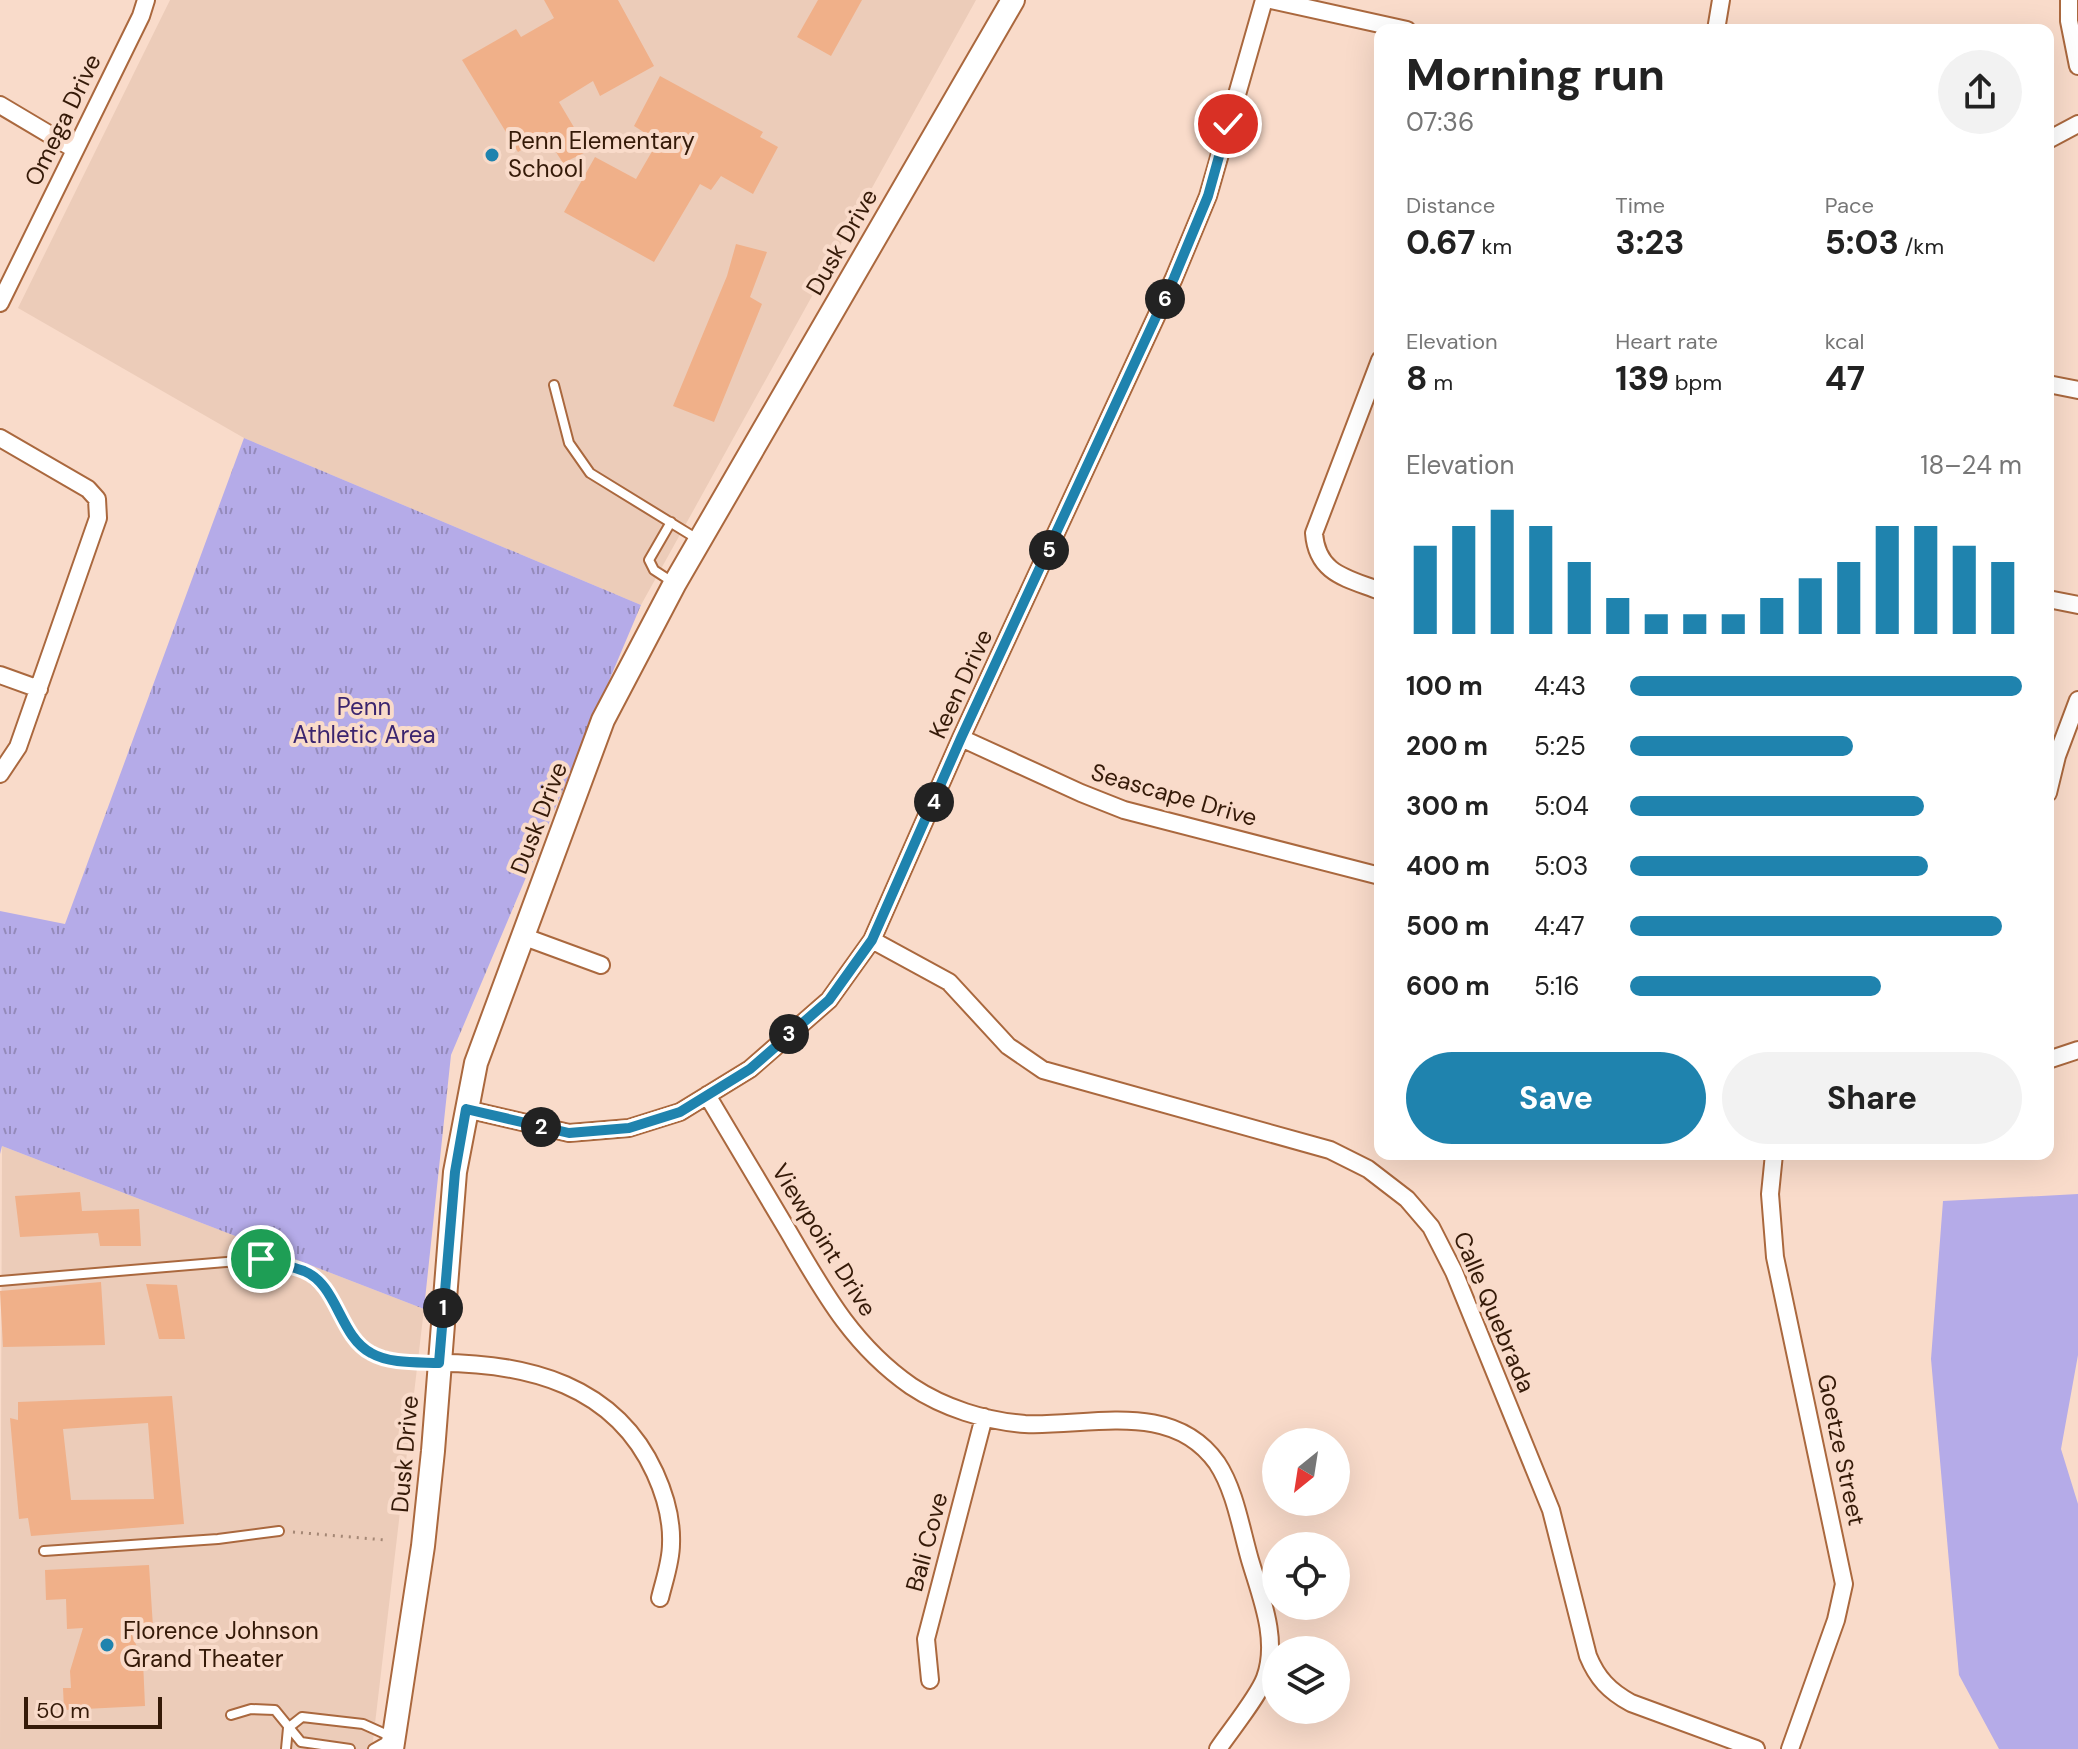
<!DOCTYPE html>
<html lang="en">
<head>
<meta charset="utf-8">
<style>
  body { margin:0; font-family:"DM Sans",sans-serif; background:#f2f2f2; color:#222; height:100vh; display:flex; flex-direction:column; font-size:30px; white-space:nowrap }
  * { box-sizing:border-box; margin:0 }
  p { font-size:26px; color:#767676 }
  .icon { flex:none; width:44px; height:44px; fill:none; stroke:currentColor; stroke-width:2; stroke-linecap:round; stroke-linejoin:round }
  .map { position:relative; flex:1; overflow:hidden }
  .sheet { position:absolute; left:1374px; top:24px; width:680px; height:1136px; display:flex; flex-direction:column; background:#fff; border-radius:16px; box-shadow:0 8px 32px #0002 }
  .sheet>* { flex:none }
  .needle { width:52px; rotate:210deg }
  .tools { position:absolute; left:1262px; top:1428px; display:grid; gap:16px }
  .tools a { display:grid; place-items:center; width:88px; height:88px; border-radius:50%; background:#fff; box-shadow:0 8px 32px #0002; font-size:40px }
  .scale { position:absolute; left:24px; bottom:20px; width:138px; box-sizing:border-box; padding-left:8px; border:4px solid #351a08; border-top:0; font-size:22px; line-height:28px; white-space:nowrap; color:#351a08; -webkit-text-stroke:6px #f9dbca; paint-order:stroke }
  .pin { position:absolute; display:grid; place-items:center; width:68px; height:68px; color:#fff; margin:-34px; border:4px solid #fff; border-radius:50%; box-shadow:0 2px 8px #0007 }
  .km { position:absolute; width:40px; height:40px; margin:-20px; border-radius:50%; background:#222; color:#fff; font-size:22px; line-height:40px; text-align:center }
  .round { display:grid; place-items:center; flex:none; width:84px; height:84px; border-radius:42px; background:#f2f2f2 }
  .overview { display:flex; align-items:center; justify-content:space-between; height:136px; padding:0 32px }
  h1 { font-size:44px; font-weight:700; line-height:60px }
  .figures { display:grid; grid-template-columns:repeat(3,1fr); gap:12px; height:136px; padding:8px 32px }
  .figures div { display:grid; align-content:center }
  .figures b { font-size:34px; font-weight:700 }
  .figures small { font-size:22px; font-weight:400 }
  .figures p { font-size:22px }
  .chart { height:224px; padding:16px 32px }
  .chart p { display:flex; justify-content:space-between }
  .chart svg { width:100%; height:144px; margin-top:8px; stroke:#1f83ae; stroke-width:6 }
  .action { display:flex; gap:16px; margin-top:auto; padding:16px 32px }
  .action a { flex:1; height:92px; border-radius:48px; background:#1f83ae; color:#fff; font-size:32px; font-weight:700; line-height:92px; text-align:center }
  .action a+a { background:#f2f2f2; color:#222 }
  ul { padding:0 32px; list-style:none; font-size:26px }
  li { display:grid; grid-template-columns:128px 96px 1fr; align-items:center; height:60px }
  li i { height:20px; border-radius:10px; background:#1f83ae }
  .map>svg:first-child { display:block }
</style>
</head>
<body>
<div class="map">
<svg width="2078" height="1749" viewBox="0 0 2078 1749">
  <defs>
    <pattern id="park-tufts" width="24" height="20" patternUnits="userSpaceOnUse" patternTransform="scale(2)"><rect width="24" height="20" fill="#b5abe8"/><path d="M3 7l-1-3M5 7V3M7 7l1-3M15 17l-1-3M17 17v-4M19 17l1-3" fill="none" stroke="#948aba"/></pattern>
  </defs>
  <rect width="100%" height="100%" fill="#f9dbca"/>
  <path fill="#ecccb9" d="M170 0H976L641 605 244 438 18 308Z
    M2 1146 424 1309 372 1749H0Z"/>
  <path fill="#b5abe8" d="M2078 1194V1355L2061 1449 2078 1504V1749H1999L1959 1675 1931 1359 1943 1201Z"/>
  <path fill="url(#park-tufts)" d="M244 438 641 605 451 1055 424 1309 2 1146 0 1154V911L65 924Z"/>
  <path fill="#f0b089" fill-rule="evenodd" d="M544 0H618L654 66 600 96 593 81 559 102 588 151 563 163 545 135 518 152 462 60 516 29 521 37 554 18Z
    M818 0H862L831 56 797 37Z
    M660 76 763 132 760 137 778 147 753 194 721 176 711 190 700 184 654 262 564 212 595 157 636 179 658 141 634 126Z
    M736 244 767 252 750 297 762 304 714 422 673 406 727 276Z
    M80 1192 82 1211 139 1209 141 1246H100L98 1233 20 1237 15 1196Z
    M101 1282 105 1345 3 1347 0 1291Z
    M146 1284 177 1285 185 1339H159Z
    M172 1396 184 1524 31 1536 28 1518 19 1519 10 1418 18 1420V1402ZM148 1423 154 1499 71 1500 63 1429Z
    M149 1565 153 1627 129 1628 143 1661 145 1706 64 1710 63 1688H71L70 1671 83 1628 67 1629 66 1599 46 1600 45 1570Z"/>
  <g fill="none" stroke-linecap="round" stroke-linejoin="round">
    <g stroke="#aa683e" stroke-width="12">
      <path id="lane" d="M554 385 569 443 590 473 699 540
        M671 522 649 560 654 570 674 583
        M0 1281 261 1259 306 1272 328 1292 350 1331 359 1344 370 1353 398 1360 438 1363
        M44 1551 218 1539 279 1531
        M231 1715 251 1709 275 1710 301 1742 350 1749
        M286 1749 288 1728 302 1717 363 1724 392 1737
        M373 1749 389 1740"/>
    </g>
    <g stroke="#aa683e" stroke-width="20">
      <path id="street" d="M1271 0 1407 30
        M2069 0V21L2078 66
        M1716 30 1721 0
        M0 105 74 149
        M2048 140 2078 124
        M0 303 141 16 146 0
        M1380 360 1314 533C1317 574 1347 578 1380 591
        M2048 384 2078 390
        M0 438 88 489 97 499 98 518 18 747 0 774
        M2048 599 2078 605
        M0 675 39 689
        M961 738 1081 793 1124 810 1380 876
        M2048 793 2057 756 2078 700
        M522 936 601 965
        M872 940 949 982 1008 1046 1043 1070 1330 1150 1368 1169 1407 1199 1431 1227 1454 1272 1551 1510 1588 1656C1597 1678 1609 1691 1631 1703L1756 1749
        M2048 1060 2078 1050
        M707 1095C734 1140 761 1186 788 1231 823 1291 852 1345 911 1386 944 1408 985 1421 1025 1424 1089 1427 1172 1399 1217 1463 1235 1490 1241 1529 1250 1560 1261 1597 1279 1640 1265 1678 1258 1697 1230 1731 1218 1749
        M466 1109 569 1133 629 1128 680 1112 750 1069 829 1000 872 940 961 738 1174 278 1208 196 1264 0
        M1774 1154 1770 1194 1775 1257 1844 1584 1836 1620 1790 1749
        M439 1363C528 1363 615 1385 655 1473 665 1495 672 1520 671 1544 671 1562 664 1581 660 1598
        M930 1680 926 1639 984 1417"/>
    </g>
    <g stroke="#aa683e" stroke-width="26">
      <path id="secondary" d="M392 1749 423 1546 433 1451 455 1172 476 1063 603 720 675 583 1013 0"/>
    </g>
    <path stroke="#a48775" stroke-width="3" stroke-dasharray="2 6" stroke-linecap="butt" d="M293 1532 385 1540"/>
    <use href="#lane" stroke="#fff" stroke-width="8"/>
    <use href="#street" stroke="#fff" stroke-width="16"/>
    <use href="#secondary" stroke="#fff" stroke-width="22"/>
  </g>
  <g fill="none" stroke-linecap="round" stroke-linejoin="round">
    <g stroke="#fff" stroke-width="16">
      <path id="route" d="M261 1259C275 1263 291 1266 304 1271 338 1285 339 1336 371 1353 390 1364 418 1362 439 1363L455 1172 466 1109 569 1133 629 1128 680 1112 750 1069 829 1000 872 940 961 738 1174 278 1208 196 1228 124"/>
    </g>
    <use href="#route" stroke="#1f83ae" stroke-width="10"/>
  </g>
  <g fill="#1f83ae" stroke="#f9dbca" stroke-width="3">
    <circle cx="492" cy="155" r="8"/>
    <circle cx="107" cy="1645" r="8"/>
  </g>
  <g text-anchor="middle" stroke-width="8" stroke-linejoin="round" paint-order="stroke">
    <g font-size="24" fill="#351a08" stroke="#f9dbca">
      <text transform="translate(63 120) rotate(-64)" y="8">Omega Drive</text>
      <text transform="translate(842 242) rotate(-60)" y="8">Dusk Drive</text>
      <text transform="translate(961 684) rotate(-65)" y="8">Keen Drive</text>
      <text transform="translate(1174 795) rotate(16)" y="8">Seascape Drive</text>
      <text transform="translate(539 818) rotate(-69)" y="8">Dusk Drive</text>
      <text transform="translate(824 1240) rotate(58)" y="8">Viewpoint Drive</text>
      <text transform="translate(1494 1312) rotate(67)" y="8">Calle Quebrada</text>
      <text transform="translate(1841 1450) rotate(78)" y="8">Goetze Street</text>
      <text transform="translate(405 1454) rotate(-85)" y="8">Dusk Drive</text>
      <text transform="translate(927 1542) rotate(-75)" y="8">Bali Cove</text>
    </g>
    <g font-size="24" fill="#351a08" stroke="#f9dbca" text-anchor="start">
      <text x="508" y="149">Penn Elementary<tspan x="508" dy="28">School</tspan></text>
      <text x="123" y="1639">Florence Johnson<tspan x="123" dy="28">Grand Theater</tspan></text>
    </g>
    <g font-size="24" fill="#3a246e" stroke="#f9dbca">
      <text x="364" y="715">Penn<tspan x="364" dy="28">Athletic Area</tspan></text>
    </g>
  </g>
</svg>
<div class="tools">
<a><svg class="needle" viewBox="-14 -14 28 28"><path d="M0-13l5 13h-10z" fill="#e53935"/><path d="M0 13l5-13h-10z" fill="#767676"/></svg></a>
<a><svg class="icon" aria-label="locate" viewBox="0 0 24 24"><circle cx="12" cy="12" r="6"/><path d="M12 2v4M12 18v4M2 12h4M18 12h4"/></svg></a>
<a><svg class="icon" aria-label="layers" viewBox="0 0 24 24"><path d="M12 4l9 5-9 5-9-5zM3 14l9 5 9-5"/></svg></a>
</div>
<div class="scale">50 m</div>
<div class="pin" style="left:261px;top:1259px;background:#1e9e55"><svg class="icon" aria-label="arrive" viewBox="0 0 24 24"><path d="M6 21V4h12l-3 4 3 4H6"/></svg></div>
<div class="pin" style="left:1228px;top:124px;background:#d93025"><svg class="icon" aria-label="check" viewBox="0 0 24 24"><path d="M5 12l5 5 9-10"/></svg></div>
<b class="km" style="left:443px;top:1308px">1</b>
<b class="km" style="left:541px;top:1127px">2</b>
<b class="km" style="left:789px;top:1034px">3</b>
<b class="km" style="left:934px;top:802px">4</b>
<b class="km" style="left:1049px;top:550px">5</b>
<b class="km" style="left:1165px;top:299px">6</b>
<section class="sheet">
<div class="overview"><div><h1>Morning run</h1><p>07:36</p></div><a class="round"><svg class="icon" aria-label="share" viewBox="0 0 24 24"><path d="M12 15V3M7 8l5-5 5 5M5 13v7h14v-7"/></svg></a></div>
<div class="figures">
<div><p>Distance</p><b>0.67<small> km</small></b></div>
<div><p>Time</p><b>3:23</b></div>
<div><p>Pace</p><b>5:03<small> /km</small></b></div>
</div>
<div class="figures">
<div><p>Elevation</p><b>8<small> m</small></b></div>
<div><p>Heart rate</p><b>139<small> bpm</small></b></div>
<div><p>kcal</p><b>47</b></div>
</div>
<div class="chart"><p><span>Elevation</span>18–24 m</p>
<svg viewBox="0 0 160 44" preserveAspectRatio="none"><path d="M5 44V17M15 44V11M25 44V6M35 44V11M45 44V22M55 44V33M65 44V38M75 44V38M85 44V38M95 44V33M105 44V27M115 44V22M125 44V11M135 44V11M145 44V17M155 44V22"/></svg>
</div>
<ul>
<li><b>100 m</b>4:43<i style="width:100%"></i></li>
<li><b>200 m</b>5:25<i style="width:57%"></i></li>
<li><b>300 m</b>5:04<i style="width:75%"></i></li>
<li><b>400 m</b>5:03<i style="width:76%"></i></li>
<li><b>500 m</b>4:47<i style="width:95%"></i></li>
<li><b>600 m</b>5:16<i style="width:64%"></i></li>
</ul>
<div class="action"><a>Save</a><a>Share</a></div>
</section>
</div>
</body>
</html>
